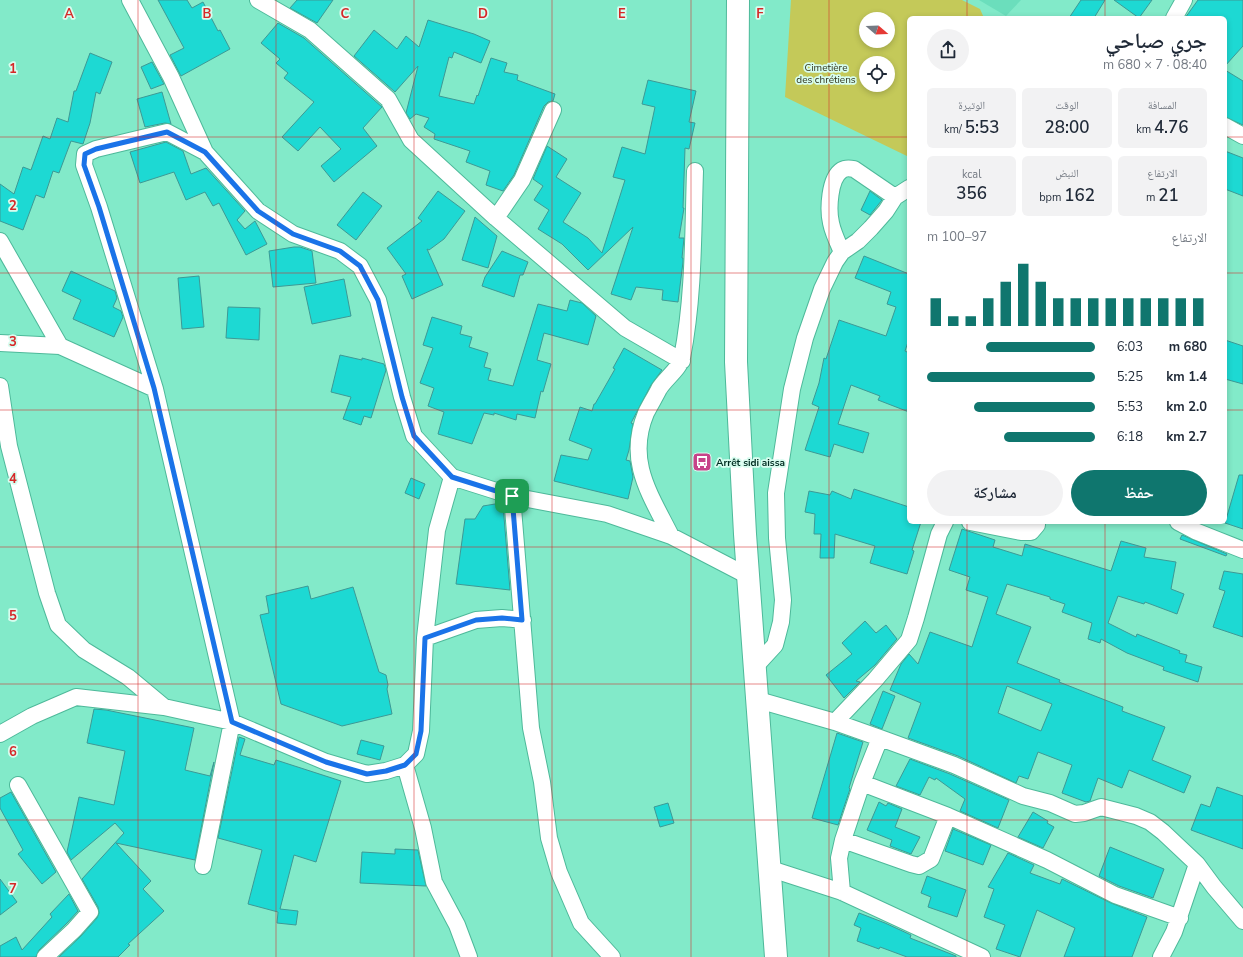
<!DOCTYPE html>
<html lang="ar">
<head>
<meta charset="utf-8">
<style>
  body { margin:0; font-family:"Nunito Sans","Noto Naskh Arabic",sans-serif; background:#f2f2f3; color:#1f2937; direction:rtl; height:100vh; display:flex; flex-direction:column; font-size:15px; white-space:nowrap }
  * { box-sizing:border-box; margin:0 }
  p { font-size:13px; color:#747a83 }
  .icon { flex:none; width:22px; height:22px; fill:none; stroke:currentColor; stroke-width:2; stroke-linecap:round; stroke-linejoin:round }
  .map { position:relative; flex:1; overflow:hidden; direction:ltr }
  .panel { position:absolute; left:907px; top:16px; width:320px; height:508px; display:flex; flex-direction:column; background:#fff; border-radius:6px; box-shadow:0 2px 6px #0003; direction:rtl }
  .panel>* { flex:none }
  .needle { width:26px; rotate:109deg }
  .buttons { position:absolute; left:859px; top:12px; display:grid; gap:8px }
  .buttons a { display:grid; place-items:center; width:36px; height:36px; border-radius:50%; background:#fff; box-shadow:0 2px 6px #0003; font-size:20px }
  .pin { position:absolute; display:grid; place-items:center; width:34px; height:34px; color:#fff; margin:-17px; border-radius:8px; box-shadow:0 2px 6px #0006 }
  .round { display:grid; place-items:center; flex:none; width:42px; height:42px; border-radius:21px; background:#f2f2f3 }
  .overview { display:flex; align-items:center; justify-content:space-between; height:68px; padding:0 20px }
  h1 { font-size:22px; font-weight:600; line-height:30px }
  .stats { display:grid; grid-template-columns:repeat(3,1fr); gap:6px; height:68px; padding:4px 20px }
  .stats div { display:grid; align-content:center; border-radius:6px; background:#f2f2f3; text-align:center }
  .stats b { font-size:17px; font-weight:600 }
  .stats small { font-size:11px; font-weight:400 }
  .stats p { font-size:11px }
  .chart { height:112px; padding:8px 20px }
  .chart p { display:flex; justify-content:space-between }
  .chart svg { width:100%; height:72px; margin-top:4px; stroke:#0f766e; stroke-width:6 }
  .action { display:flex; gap:8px; margin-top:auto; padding:8px 20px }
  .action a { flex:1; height:46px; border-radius:24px; background:#0f766e; color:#fff; font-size:16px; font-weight:600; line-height:46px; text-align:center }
  .action a+a { background:#f2f2f3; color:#1f2937 }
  ul { padding:0 20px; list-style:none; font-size:13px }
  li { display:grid; grid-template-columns:64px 48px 1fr; align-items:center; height:30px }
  li i { height:10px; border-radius:5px; background:#0f766e }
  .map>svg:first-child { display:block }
</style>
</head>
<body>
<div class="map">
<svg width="1243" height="957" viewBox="0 0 1243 957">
  <rect width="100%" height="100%" fill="#82eac9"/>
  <path fill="#6bdebc" d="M979 0H1021L1006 16Z"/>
  <path fill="#c4c959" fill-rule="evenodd" d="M791 0H962L980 9 984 18H909V157L785 97ZM866 19H888V41H866ZM866 63H888V85H866Z"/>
  <path fill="#1dd9d3" stroke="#3d9995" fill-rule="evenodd" d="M158 0H187L192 8 203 2 218 31 220 30 230 49 181 76 170 55 184 48Z
    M297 0H333L317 23 290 8Z
    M1081 0H1105L1094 18H1069Z
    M1114 0H1152L1139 18Z
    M1198 0H1243V46L1225 66V18H1185Z
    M428 20 474 34 490 41 481 63 454 52 452 58 449 57 439 96 474 104 477 95 478 96 491 58 507 63 504 72 518 75 517 80 555 94 553 101 548 102 544 106 514 175 503 191 486 185 490 171 466 162 470 151 434 139 435 134 424 127 429 118 416 114 410 119 406 113 418 66 395 92 354 56 374 30 397 49 406 36 419 47Z
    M278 23 304 38 382 107 363 128 377 146 334 182 321 166 341 149 320 127 298 151 282 137 314 102 284 78 288 73 276 63 280 59 261 43Z
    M90 53 112 62 100 94 96 92 90 123 83 144 71 141 59 173 53 171 44 198 36 195 23 230 0 221V184L14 194 23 167 31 170 43 136 50 139 57 118 68 122 74 91H76Z
    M152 62 164 84 151 89 141 67Z
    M1225 70 1243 81V125L1225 117Z
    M648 80 696 91 689 122 695 123 689 149 685 148 683 208H684L679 238H684L682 258H683V262L678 302 662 300 663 290 636 287 631 300 611 294 633 227 588 270 562 244 538 229 549 210 534 200 543 186 533 179 547 146 567 159 556 177 581 193 563 222 588 238 602 253 625 180 613 177 622 147 645 154 655 107 642 104Z
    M162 92 171 124 165 123 145 127 137 99Z
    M166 142 183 151 191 174 206 168 245 211 237 220 245 229 255 221 267 244 246 255 219 203 213 206 205 192 186 200 174 172 140 183 130 152Z
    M1225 151 1243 158V196L1225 189Z
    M438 191 465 211 444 239 429 250 427 249 443 285 412 299 402 276 406 274 387 248 422 221 418 218Z
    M870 191 882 200 870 215 861 210Z
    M363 192 382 206 356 240 337 225Z
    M475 217 497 236 488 268 462 260Z
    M294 247H300L312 251 316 283 273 287 269 251Z
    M502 251 528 262 523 275H520L514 297 482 286 485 277Z
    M864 256 909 274V339L905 351 909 353V412L878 400 880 396 851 385 838 424 869 433 863 453 834 444 830 457 805 450 819 407 812 404 819 383 824 358 826 359 839 320 886 336 896 307 887 304 891 292 855 278Z
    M71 271 115 291 117 298 113 307 121 311 123 317 114 337 73 319 81 300 62 291Z
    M199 276 204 327 182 329 178 278Z
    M344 279 351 316 312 324 304 287Z
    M570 300 582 303 596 316 588 345 544 333 537 360 551 364 543 392 541 391 535 418 517 414 516 420 494 413V415L484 413 472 444 438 434 444 412 428 406 434 388 420 383 433 348 423 345 432 317 462 326 460 334 472 337 469 347 488 353 484 367 491 369 488 380 513 386 538 304 567 311Z
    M228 307 260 308 259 340 226 338Z
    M1225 340 1243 346V384L1225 379Z
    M624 348 662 370 651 385 631 423 633 424 629 450 626 460 630 461 633 477 628 499 554 481 561 455 588 460 592 449 569 440 580 407 592 411 594 404H595L615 369 613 368Z
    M340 355 362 360V358L384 364 386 370 371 418 364 416 361 425 343 419 351 397 331 392Z
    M1239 475H1243V529L1225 523Z
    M411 478 425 484 419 499 405 493Z
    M854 489 909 507V522H921L912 550 914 551 907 574 870 563 875 546 835 534 834 558H820L821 534H814L815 514 805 512 809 491 830 495 832 491 851 499Z
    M495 504 503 505 510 590 456 584 465 519H475L483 506Z
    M962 529 995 540 993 547 1022 556 1025 544 1111 571 1121 541 1146 548 1144 557 1176 562 1171 589 1184 594 1177 614 1145 602 1144 604 1118 596 1108 623 1136 637 1137 634 1180 651 1179 653 1187 655 1185 662 1202 667 1198 682 1163 670 1164 667 1127 653 1101 639 1100 643 1088 639 1092 623 1062 612 1065 604 1050 599V597L1007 584 996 614 1031 627 1017 663 1060 680 1059 682 1123 707 1122 711 1165 727 1152 760 1191 776 1184 793 1129 770 1122 788 1098 778 1090 801 1086 802 1062 793 1072 765 1038 752 1028 779 1019 776 1016 783 958 756 908 738 921 703 890 690 901 664 909 654 918 664 930 632 972 647 988 597 966 590 970 577 949 570ZM1007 686 1052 704 1041 731 998 713Z
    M1182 535 1227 554 1226 556 1180 539Z
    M1224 571 1243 574V637L1213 627 1225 591 1219 589Z
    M308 586 311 599 353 587 379 672 386 675 388 685 387 689 392 714 342 726 281 704 260 615 269 613 266 596Z
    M865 621 876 633 886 625 897 639 875 665 856 681 860 682 844 698 826 675 852 654 842 643Z
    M883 691 895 696 882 729 870 724Z
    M94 709 106 710 194 728 185 770 210 776 214 762 195 860 116 843 151 881 143 889 164 911 128 944 130 945 118 957H59L81 936 97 918 99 913 98 907 82 879 124 833 115 823 71 860 67 852 79 797 114 805 125 751 87 743Z
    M837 733 863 742 849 788 850 789 838 825 812 818Z
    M239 737 245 739 240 755 274 765 276 760 341 781 316 862 294 855 280 909 298 911 296 925 277 923 278 912 248 904 262 850 218 838Z
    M361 740 384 746 380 760 357 754Z
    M910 759 950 774 1009 800 998 828 960 811 965 799 936 778 935 780 929 777 920 795 896 786Z
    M1217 787 1243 796V849L1191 830 1201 804 1210 807Z
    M11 792 56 872 42 884 18 854 23 850 0 808V798Z
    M879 802 886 806 888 803 902 809 895 827 920 837 911 854 890 846 892 840 867 830Z
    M668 803 674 823 660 827 654 807Z
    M1033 812 1048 821 1047 823 1054 827 1043 848 1018 837Z
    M953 829 991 845 983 865 945 851Z
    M1110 847 1164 869 1153 898 1119 886 1099 876Z
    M395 849 418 850 426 886 360 883 362 852 395 854Z
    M1008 853 1034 865 1030 873 1060 884 1062 879 1111 903 1147 917 1132 957H1064L1075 928 1037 910 1020 957 996 949 1005 925 984 917 994 889 988 887Z
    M927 876 966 890 957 917 928 907 931 897 921 893Z
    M0 879 17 902 0 915Z
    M69 894 78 911 67 923 39 950 36 957H0V946L16 937 22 950 52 917 50 914Z
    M859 913 885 923 911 935 910 938 956 956V957H907L880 947 879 949 857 941 861 928 854 925Z"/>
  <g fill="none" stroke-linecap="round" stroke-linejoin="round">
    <g stroke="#4eb99a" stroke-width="18">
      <path id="street" d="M130 0 171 77 205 152
        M258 0 310 30 388 99 411 140 496 218 625 328 682 361
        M1174 18 1184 0
        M1225 126 1243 136
        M496 218 522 180 553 110
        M0 241 60 346 0 343
        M842 252C838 243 833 233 831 223 828 210 829 178 842 170 845 168 849 168 854 169L895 197
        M60 346 155 389
        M0 386 9 446 47 593 58 625 84 650 128 677 164 707
        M512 496 531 728 542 782 549 838 559 872 581 923 612 957
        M970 522 1021 532H1031L1037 525V522
        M1178 522 1195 531 1243 550
        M671 536C650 494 626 461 646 413 650 405 655 397 659 389 664 380 680 368 682 358 694 296 693 233 695 171
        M425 638 476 620 502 618 523 620
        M754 668 775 645 781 622 783 600 777 538 776 493 792 389 805 338 822 289 835 262 842 252 858 241 871 228 886 211 895 197 909 188
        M758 700 835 722 880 738 954 765 1023 796 1050 803 1075 814 1084 813 1101 807 1136 816 1150 822 1163 832 1197 864 1214 887 1243 921
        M835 722 875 680 909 640 916 618 939 534 945 522
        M0 734 32 716 76 697 164 707 232 722 326 762 367 774 386 771 405 765 416 754 421 731 425 638 437 530 452 477 512 496 607 514 671 536 748 576
        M405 765 423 828 434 882 457 925 469 957
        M862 783 948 816 1047 860 1115 895 1180 918
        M18 785 90 912 74 930 45 957
        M843 840 911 864 919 866 931 859 948 816
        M203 866 232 722 155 389 99 207 84 165 85 154 96 149 167 132 205 152 258 211 293 234 340 251 360 266 378 300 402 397 414 436 452 477
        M771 869 842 892 982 957
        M842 892 839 858 843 840 862 783 880 738
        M1161 957 1174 932 1197 864"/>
    </g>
    <g stroke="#4eb99a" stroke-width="24">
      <path id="secondary" d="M738 0 736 362 745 534 776 957"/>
    </g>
    <use href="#street" stroke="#fff" stroke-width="16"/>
    <use href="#secondary" stroke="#fff" stroke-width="22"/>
  </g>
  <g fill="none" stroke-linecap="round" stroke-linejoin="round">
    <g stroke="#fff" stroke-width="8">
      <path id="route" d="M167 132 205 152 258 211 293 234 340 251 360 266 378 300 402 397 414 436 452 477 512 496 522 620 502 618 476 620 425 638 421 731 416 754 405 765 386 771 367 774 326 762 232 722 154 388 99 207 84 165 85 154 96 149Z"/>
    </g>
    <use href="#route" stroke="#1a73e8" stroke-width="5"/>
  </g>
  <path fill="none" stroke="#d62828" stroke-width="1" stroke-opacity="0.55" d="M138 0V957M276 0V957M414 0V957M552 0V957M691 0V957M829 0V957M967 0V18M1105 0V18M0 137H909M1225 137H1243M0 273H909M1225 273H1243M0 410H909M1225 410H1243M967 522V957M1105 522V957M0 547H1243M0 684H1243M0 820H1243"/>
  <defs>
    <g id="bus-square" transform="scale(1)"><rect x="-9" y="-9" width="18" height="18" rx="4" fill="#c74389" stroke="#d7fdef"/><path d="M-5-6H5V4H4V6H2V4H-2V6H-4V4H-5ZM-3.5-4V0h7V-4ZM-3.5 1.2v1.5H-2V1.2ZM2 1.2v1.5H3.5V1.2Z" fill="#fff"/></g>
  </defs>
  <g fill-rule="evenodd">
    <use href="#bus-square" x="702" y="462"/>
  </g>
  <g text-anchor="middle" stroke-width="3.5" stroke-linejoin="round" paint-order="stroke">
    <g font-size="10" fill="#31321a" stroke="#d7fdef">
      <text x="826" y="71">Cimetière<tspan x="826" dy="12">des chrétiens</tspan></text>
    </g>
    <g font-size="10" font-weight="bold" fill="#002d22" stroke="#d7fdef" text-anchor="start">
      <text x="716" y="466">Arrêt sidi aissa</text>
    </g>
  </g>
  <g font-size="13" text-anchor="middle" font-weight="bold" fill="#d62828" stroke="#d7fdef" stroke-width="3.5" stroke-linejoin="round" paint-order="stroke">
    <text x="69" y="18">A</text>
    <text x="207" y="18">B</text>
    <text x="345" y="18">C</text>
    <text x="483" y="18">D</text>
    <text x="622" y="18">E</text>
    <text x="760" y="18">F</text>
    <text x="13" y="73">1</text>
    <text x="13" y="210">2</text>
    <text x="13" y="346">3</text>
    <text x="13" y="483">4</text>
    <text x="13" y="620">5</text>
    <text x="13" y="756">6</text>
    <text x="13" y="893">7</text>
  </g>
</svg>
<div class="buttons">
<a><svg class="needle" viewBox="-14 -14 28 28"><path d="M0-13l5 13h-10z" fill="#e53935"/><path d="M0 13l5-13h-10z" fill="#747a83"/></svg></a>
<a><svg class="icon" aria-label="locate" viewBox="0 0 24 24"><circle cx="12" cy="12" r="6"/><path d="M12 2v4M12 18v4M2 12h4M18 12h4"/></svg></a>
</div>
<div class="pin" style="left:512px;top:496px;background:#1e9e55"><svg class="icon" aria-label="arrive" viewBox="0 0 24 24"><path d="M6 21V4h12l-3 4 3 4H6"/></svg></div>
<section class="panel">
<div class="overview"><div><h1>جري صباحي</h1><p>08:40 · 7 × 680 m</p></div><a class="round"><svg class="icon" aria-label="share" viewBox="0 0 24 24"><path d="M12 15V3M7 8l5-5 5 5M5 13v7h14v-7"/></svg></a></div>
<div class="stats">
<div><p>المسافة</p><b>4.76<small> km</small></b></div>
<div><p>الوقت</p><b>28:00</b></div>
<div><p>الوتيرة</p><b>5:53<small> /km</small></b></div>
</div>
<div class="stats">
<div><p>الارتفاع</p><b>21<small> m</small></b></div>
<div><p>النبض</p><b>162<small> bpm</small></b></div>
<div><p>kcal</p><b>356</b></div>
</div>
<div class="chart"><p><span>الارتفاع</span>97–100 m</p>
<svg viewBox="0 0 160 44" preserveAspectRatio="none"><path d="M5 44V27M15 44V38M25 44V38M35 44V27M45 44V17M55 44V6M65 44V17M75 44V27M85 44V27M95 44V27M105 44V27M115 44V27M125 44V27M135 44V27M145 44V27M155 44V27"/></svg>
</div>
<ul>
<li><b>680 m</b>6:03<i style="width:65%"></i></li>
<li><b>1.4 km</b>5:25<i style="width:100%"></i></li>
<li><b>2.0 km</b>5:53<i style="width:72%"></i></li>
<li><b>2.7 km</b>6:18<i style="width:54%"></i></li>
</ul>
<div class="action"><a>حفظ</a><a>مشاركة</a></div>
</section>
</div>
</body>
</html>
